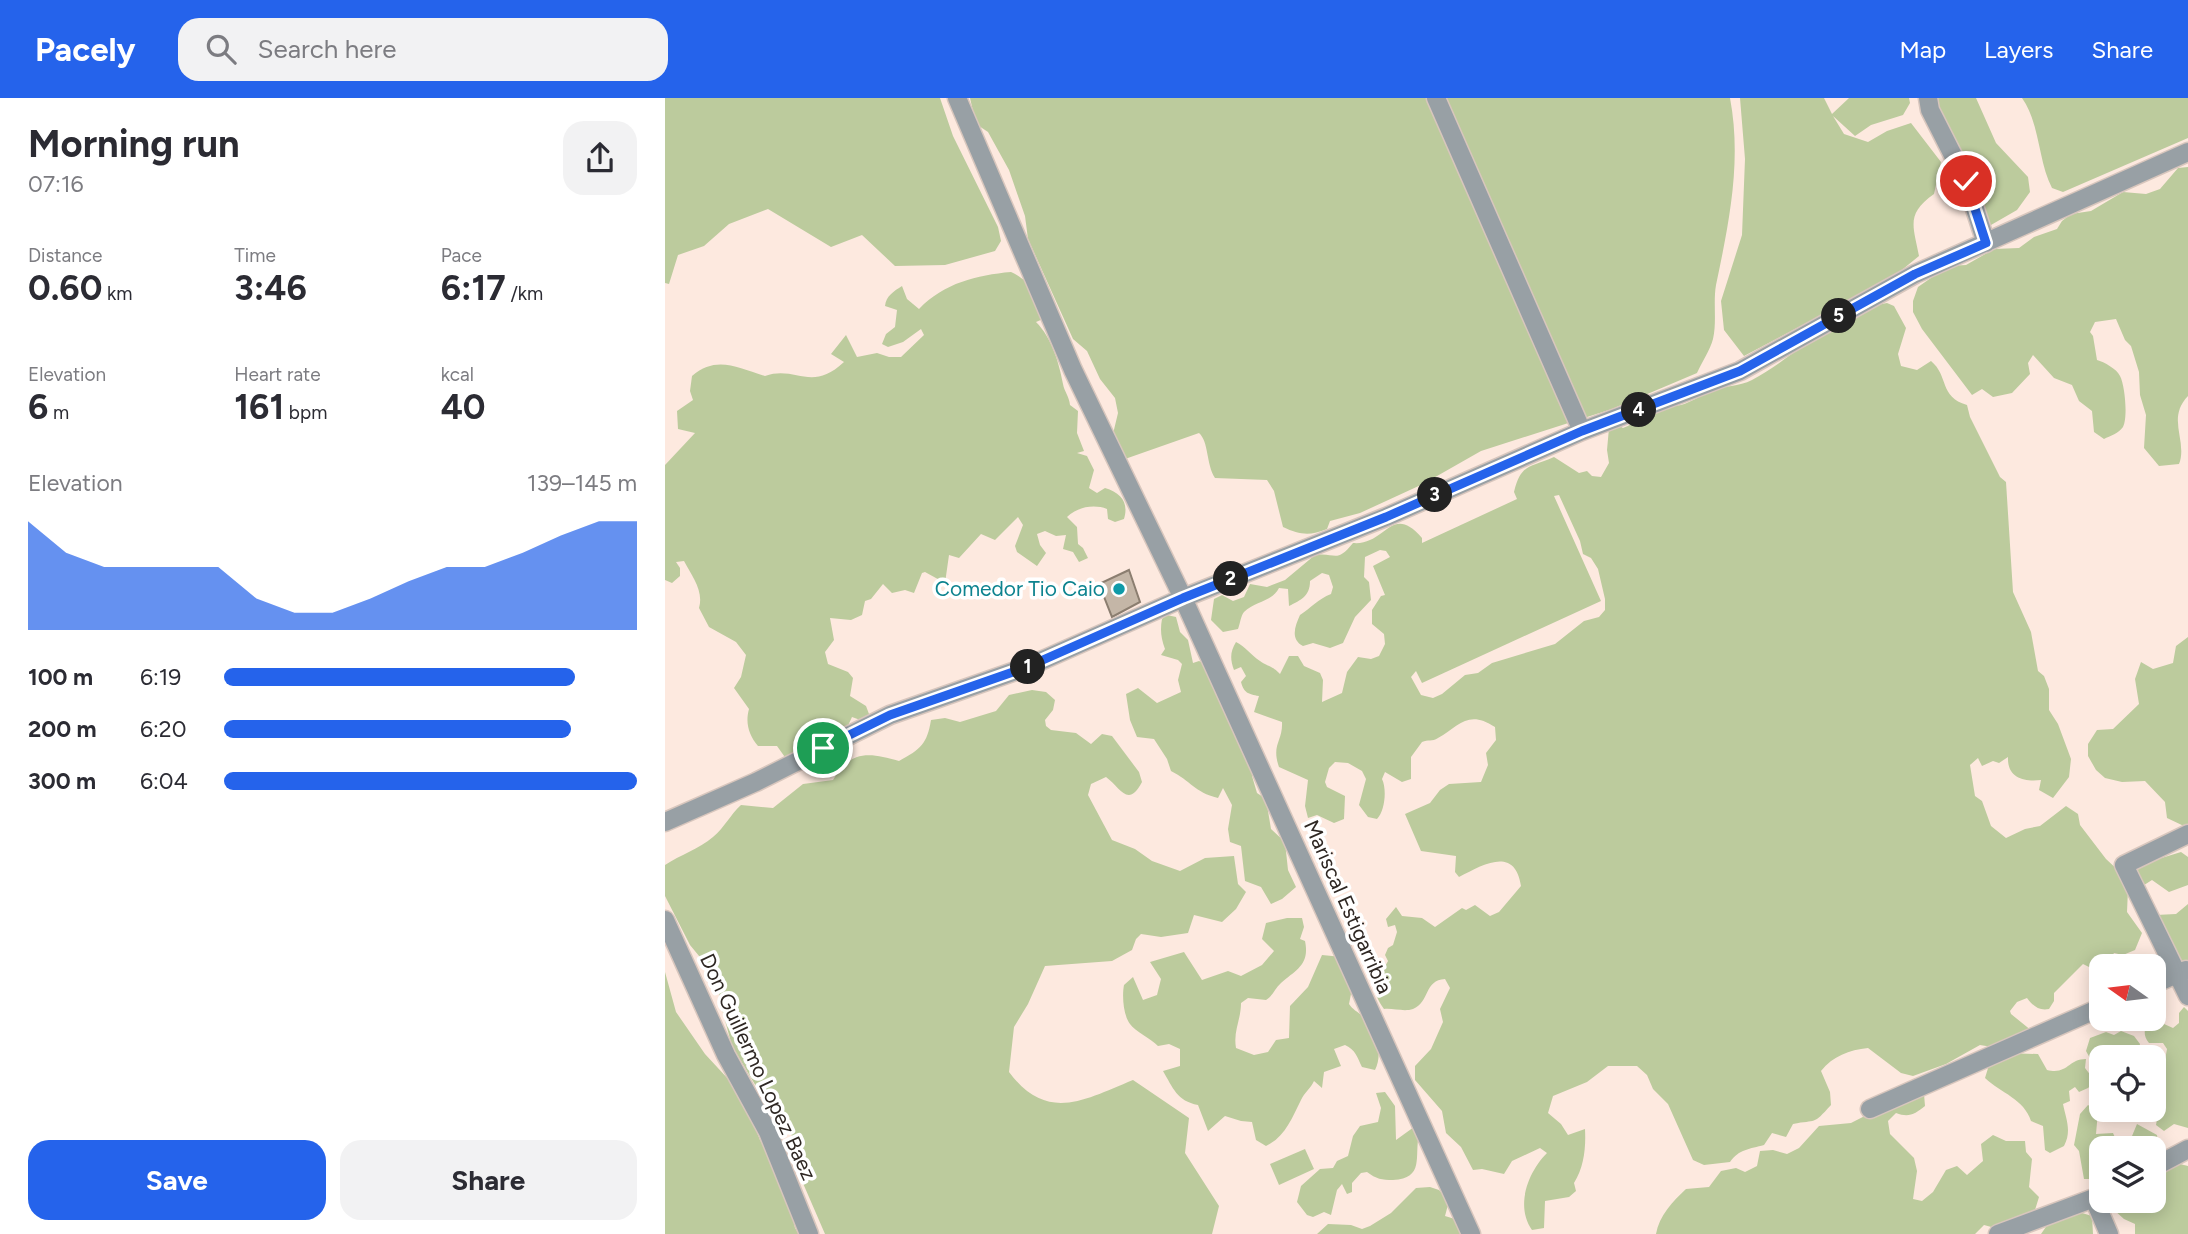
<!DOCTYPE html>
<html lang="en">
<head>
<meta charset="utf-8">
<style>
  body { margin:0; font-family:Figtree,sans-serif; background:#f2f2f3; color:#2b2b33; height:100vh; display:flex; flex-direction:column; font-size:26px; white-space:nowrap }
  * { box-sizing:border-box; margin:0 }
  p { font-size:23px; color:#7c7c81 }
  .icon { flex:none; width:38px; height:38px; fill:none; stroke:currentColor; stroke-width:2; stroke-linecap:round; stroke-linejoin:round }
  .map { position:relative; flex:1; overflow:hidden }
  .panel { display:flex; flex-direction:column; background:#fff; width:665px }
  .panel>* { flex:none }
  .needle { width:46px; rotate:284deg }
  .buttons { position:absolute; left:1424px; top:856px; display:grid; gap:14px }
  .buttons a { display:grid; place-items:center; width:77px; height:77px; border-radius:14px; background:#fff; box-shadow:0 4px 18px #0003; font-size:35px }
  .pin { position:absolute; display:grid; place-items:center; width:60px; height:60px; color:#fff; margin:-30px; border:4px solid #fff; border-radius:50%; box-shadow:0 2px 7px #0007 }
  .km { position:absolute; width:35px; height:35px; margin:-18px; border-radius:50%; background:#222; color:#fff; font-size:19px; line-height:35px; text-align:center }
  .round { display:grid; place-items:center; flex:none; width:74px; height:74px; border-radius:21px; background:#f2f2f3 }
  .summary { display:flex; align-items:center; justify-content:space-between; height:119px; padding:0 28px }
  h1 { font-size:38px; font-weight:700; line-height:52px }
  .stats { display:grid; grid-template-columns:repeat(3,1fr); gap:10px; height:119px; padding:7px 28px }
  .stats div { display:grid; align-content:center }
  .stats b { font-size:35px; font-weight:700 }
  .stats small { font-size:19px; font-weight:400 }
  .stats p { font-size:19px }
  .chart { height:196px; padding:14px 28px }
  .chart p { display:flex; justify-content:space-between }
  .chart svg { width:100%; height:126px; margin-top:7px; fill:#2563eb; opacity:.7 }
  .primary-button { display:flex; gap:14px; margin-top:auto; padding:14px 28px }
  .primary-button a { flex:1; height:80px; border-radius:21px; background:#2563eb; color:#fff; font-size:28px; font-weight:700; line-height:80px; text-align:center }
  .primary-button a+a { background:#f2f2f3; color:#2b2b33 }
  ul { padding:0 28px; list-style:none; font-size:23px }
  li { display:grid; grid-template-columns:112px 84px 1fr; align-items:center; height:52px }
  li i { height:18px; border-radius:9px; background:#2563eb }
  header { display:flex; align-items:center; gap:42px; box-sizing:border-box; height:98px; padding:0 35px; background:#2563eb; color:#fff }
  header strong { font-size:33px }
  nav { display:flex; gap:38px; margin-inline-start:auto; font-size:24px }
  .search { width:490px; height:63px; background:#f2f2f3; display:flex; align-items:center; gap:18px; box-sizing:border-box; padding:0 24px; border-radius:21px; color:#7c7c81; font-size:26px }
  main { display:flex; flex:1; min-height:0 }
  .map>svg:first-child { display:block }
</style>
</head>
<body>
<header>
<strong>Pacely</strong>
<div class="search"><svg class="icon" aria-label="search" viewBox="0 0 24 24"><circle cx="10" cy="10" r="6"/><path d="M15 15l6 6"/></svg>Search here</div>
<nav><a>Map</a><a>Layers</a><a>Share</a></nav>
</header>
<main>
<section class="panel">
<div class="summary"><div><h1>Morning run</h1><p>07:16</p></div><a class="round"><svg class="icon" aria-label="share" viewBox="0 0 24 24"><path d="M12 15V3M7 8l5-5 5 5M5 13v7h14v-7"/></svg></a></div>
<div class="stats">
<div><p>Distance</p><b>0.60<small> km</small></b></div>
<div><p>Time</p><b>3:46</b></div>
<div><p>Pace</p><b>6:17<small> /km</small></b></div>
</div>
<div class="stats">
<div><p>Elevation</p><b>6<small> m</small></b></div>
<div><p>Heart rate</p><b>161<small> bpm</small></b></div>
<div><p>kcal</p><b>40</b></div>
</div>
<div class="chart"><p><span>Elevation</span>139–145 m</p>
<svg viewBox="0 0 160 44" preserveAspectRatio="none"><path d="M0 44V6L10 17L20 22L30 22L40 22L50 22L60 33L70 38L80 38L90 33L100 27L110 22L120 22L130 17L140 11L150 6L160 6V44z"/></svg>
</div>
<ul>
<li><b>100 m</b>6:19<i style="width:85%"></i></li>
<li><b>200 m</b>6:20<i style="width:84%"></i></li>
<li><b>300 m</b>6:04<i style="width:100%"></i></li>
</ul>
<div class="primary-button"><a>Save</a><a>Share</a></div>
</section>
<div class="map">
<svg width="1523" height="1136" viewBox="0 0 1523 1136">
  <rect width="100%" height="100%" fill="#fde9df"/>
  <path fill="#bccb9d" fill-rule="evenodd" d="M0 0H275L288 38 333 129 336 143 330 153 280 167 230 168 197 137 166 149 103 111 64 126 39 148 13 157 4 186 0 185Z
    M305 0H1065C1077 63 1064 125 1051 187 1048 204 1052 224 1048 241 1045 252 1037 264 1032 275L947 311 816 353 758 386 695 415 665 423 662 431C645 438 635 437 618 429L609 393 602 382 550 380C541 366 544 344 534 335L460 361 447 340 453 315 450 300 435 281 422 253 408 241 363 141 360 118 344 72 323 34 311 26Z
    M1075 0H1159L1167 16 1184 0H1244L1245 5 1238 17 1206 27 1190 38 1168 18 1179 36 1203 44 1222 33 1246 25 1276 64 1269 96C1241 116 1248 127 1254 158L1227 180 1079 258 1059 232 1056 203 1077 137 1080 61Z
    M1263 0H1311L1331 45 1363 79 1365 94 1352 112 1326 127 1314 123Z
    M1357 0H1523V40L1398 94 1387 90C1373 63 1375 25 1357 0Z
    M1523 69V298C1501 321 1523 343 1514 366L1494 368 1479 350 1481 317 1475 297 1474 274 1466 248 1460 242 1451 221 1430 224 1425 234 1428 238 1432 262C1439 264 1452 271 1455 278 1460 287 1463 320 1458 329 1454 335 1445 338 1439 341L1429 334 1427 313 1414 303 1407 287 1389 280 1368 257 1363 265 1365 276 1347 295 1328 299 1317 291 1307 297 1257 231 1248 214V203L1253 189 1283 168 1301 167 1329 151 1354 150 1369 139 1392 131 1397 123 1406 116 1426 113 1458 94 1481 96 1495 91 1513 70Z
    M346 174C367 183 373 201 378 221L371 224C387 240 394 265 398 286 399 293 404 298 405 307L413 313 412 335 419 353 412 355 422 358 429 372 424 390 432 395 440 390C456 395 464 404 459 421L450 424 443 421 442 411C429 406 412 409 402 419L412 429 413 446 418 450 423 460 414 464 408 454 398 451 401 437 391 438 380 433 372 436 375 447 381 455 372 468 352 454 350 448 358 427 353 419 330 442 316 436 294 460 284 457 280 485 260 474 257 475 249 495 240 492 227 495 218 486 206 501 200 503 197 517 186 522 165 520 169 542 160 554 163 566 183 574 188 580 185 598 201 608 204 616 198 623 187 619 181 632 172 631 157 646 122 662 112 648H93C84 637 80 625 84 611L69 590 76 579 81 557 71 544 44 529 34 510C39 493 27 478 19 463L11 464 15 470V478L7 485 0 482V367L30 335 13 331 12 313 28 302 25 293 27 278C52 257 72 270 100 278 131 267 146 295 179 264L166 256 181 237 192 259 212 255 224 259H236L259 237 256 231 238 244 223 249 217 246 221 236 230 229 232 212 220 208C221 198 229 193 237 188L242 201 254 211C279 185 312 177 346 174Z
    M1222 205 1229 208 1241 230 1233 256 1236 268 1252 272 1266 263C1284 278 1274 299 1302 307L1305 319 1335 379 1341 384 1348 494 1366 534 1373 573 1379 578 1384 591V612L1393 626 1406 661 1404 679 1388 700 1374 692 1376 682C1359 684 1342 680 1343 659L1334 665 1328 663 1317 668 1313 660 1305 667 1310 698 1317 703 1326 728 1341 740 1360 731 1375 728 1401 708 1413 716 1415 727 1441 761 1455 774 1463 791 1462 814 1477 835 1470 852 1458 857 1449 855 1441 867 1426 870 1418 866 1389 895V903L1384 911C1374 913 1368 908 1362 900L1352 904 1345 913 1346 916 1367 933 1333 950 1315 947 1281 966 1248 978 1236 975 1203 950C1184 952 1168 958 1156 973L1165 994 1166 1007C1147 1028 1152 1021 1128 1026L1121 1039 1107 1035 1099 1047C1085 1051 1074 1051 1065 1064L1039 1067 1028 1062 1003 1006 988 991 982 977 972 968H943L922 984 888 998 883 1015 896 1026 903 1037 920 1031C921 1050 919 1069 909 1085L911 1093 904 1099 880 1103 879 1130 867 1132C850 1108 863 1074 882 1055L875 1050 847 1063 839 1076 817 1071 808 1072 796 1049 781 1035 777 1013 750 982V968L766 951 778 924 775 911 785 890 780 881C759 882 765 904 748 911 739 914 728 910 719 911 703 888 711 885 723 863L720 857 723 850 728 847 732 834 730 827 723 829 721 821 731 809 737 818 757 820 770 829 797 810 801 812 810 807 825 818 834 814 856 788C850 748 819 766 794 779L790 774 791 758 756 753 740 716 765 705 775 692 784 686 816 684 823 667 821 655 831 642 830 629C803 611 794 628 773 640 767 644 763 641 757 644L746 659V681L737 684 720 674 717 681C722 691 720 713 712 721L703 719 694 707 701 681 697 673 683 665 670 664 664 670 660 684 662 689 680 698 679 721 669 725 652 717 643 720 640 708 643 682 614 669C606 646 618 644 617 624L589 614 594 598C583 596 579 595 576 584L581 578 576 569 569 572C565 561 565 554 571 544 581 549 586 557 595 563 603 569 607 567 615 576L624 558H633L639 568 655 575 658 582 657 604 677 595 682 574 693 559 706 561 714 558 720 546 719 536 707 526V512L716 498 720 497 708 468 725 459 721 453 715 452 700 459 699 479 704 484 706 502 690 519 678 545 665 550 648 545 638 548C625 541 630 528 635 517 646 510 653 501 666 496L668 489 664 477 657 475 645 483C645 498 636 502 624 508L623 491 614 490C607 504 590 503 579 514 576 517 575 526 573 531L558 534 546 522 549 501 557 497 568 503 579 499 585 486 602 489 620 482 650 457C671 454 671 466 688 445 721 448 726 404 757 440V445L852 401 849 394C856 365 865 370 889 359L914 375 922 373 927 378 936 379 944 365 942 352 944 330 951 326 958 330C972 325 978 315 990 310 997 307 1008 309 1016 307 1027 304 1036 297 1046 293 1059 287 1074 289 1087 282 1131 259 1170 213 1222 205ZM894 397 915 443 918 456 926 460 933 471 940 501V512L934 519 919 523 890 546 827 565 813 575 800 577 777 596 768 600 756 597 746 579 751 573 757 585 936 503 889 398Z
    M502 517 511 519 515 534 523 542 528 565 534 563 543 567C558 601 569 637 589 668L587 678 592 695 601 701 606 731 620 744 623 772 631 789 617 801 606 806 596 789 580 783 576 748 565 744 563 731 567 707 558 690 553 700C529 694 526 683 506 673L502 661 489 641 472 639 465 622 461 596 473 590 492 605 516 594 513 582 517 566 513 562 496 557 500 551C496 540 495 532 497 521Z
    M1523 539V727L1521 729 1502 720 1500 704 1480 683 1457 684 1440 680 1431 672 1423 658V646L1432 632 1448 631 1474 606 1470 581 1476 564 1488 571 1508 565 1511 548Z
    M367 592 381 594 390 602 388 612 380 622 381 628 386 632 411 635 426 646 437 636 447 638 474 674 477 684C463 711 455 689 441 679L426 686 423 697 447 742 470 751 487 763 515 773 540 760 569 758 573 786 581 794 571 811 557 824 529 817 523 835 496 839 476 836 471 841 467 852 447 863 380 868 363 906 349 929 344 974C382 1025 419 1002 468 982L524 1020 520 1055 554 1108 547 1136H160L134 1076 131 1048 122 1026 108 1017 67 948 55 904 53 881 25 847 0 798V767C15 757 34 751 48 739 60 729 65 717 76 707L108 710 138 686 168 682C185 652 204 654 234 663 256 651 262 646 266 622L280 620 295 624 331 613 344 597Z
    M1516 754 1523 759V787L1504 794 1487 782 1476 789 1471 781 1470 764 1485 759 1490 762Z
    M1523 806V869L1515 864C1511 845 1499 834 1491 817L1511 816Z
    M622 820H637L639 829 635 841 640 843C645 867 631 872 616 885 610 890 608 898 601 902L583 900 576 905C576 922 568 933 571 950L589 957 603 954 611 942 624 940 625 908 643 889 657 857 677 859 679 879 687 891 684 906C688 912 692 913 697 918 710 932 719 954 710 972L697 969C692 959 691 952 680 947L669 951 676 968 659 974 657 990 649 983C646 990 639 995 636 1002 627 1020 620 1039 601 1048L591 1042 587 1024 576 1023 560 1018 543 1033 533 1007C512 1003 508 990 498 973L515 968V951L504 946 493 948C486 941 470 933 465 926 458 917 457 897 459 887L468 879 478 902 492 897 496 881 485 864 519 854 537 882 563 873 576 878 597 867 609 853 597 841 601 825Z
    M0 874 11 914 40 956 77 996 95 1042 120 1085 130 1130 134 1136H0Z
    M1519 909 1523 913V1030L1509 1026 1499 1033 1491 1027 1494 1009 1489 1006V959L1500 962 1502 951 1498 945H1484C1477 936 1480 931 1483 921L1489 920V912H1498L1499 926 1508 930 1514 925V915Z
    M1456 933 1469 938 1475 946 1473 954 1467 959H1437L1436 980 1421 953 1425 940 1441 934 1449 937Z
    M1341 955 1373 956 1382 972C1403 977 1403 961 1421 961L1420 970 1430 983 1423 990 1414 994 1410 989 1404 993 1405 1003 1398 1006C1401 1021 1407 1033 1399 1048L1385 1055 1380 1052 1378 1028 1366 1023C1359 1001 1336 995 1320 980L1324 967Z
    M720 994 730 1008 731 1042 749 1029 754 1036C749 1059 760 1080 728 1082 717 1082 711 1081 702 1074L696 1075 687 1085V1094L682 1096 677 1086 672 1092 666 1117 659 1114 648 1119 642 1117 632 1104 636 1088 655 1071 668 1070 672 1063 683 1058 688 1038 695 1028 713 1024 716 1010 711 995Z
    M1259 996 1260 1008C1250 1016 1244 1020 1231 1015L1223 1023 1225 1036 1249 1060 1252 1073 1248 1101 1257 1103 1268 1094 1281 1072 1292 1068 1302 1077 1318 1063 1316 1046 1328 1037 1341 1043H1360L1361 1054 1367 1061 1364 1089 1374 1099 1370 1112 1330 1130 1319 1127 1310 1136H991C994 1118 1008 1103 1021 1091L1044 1089 1056 1073 1071 1070 1080 1074 1092 1068 1095 1053 1108 1052 1122 1056 1134 1050 1154 1028 1186 1025 1239 998Z
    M1423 1007 1433 1013 1431 1036 1448 1035 1451 1042 1448 1050H1437V1084L1431 1085 1428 1081H1419L1414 1053 1409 1047 1415 1016Z
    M1472 1026 1492 1037 1493 1046 1489 1050H1462Z
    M640 1051 649 1071 614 1087 605 1066Z
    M1511 1065 1523 1068V1136H1470V1126L1459 1121 1449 1112 1450 1103 1489 1102V1078Z
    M765 1089 774 1092 784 1103 780 1118 793 1122 796 1136H652L663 1126 686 1127 697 1131 705 1128 726 1115 751 1090Z
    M1417 1115 1427 1118 1428 1136H1376L1385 1123Z"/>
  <path fill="#c4b6a7" stroke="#8b7e70" stroke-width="2" d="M464 472 475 504 447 519 434 486Z"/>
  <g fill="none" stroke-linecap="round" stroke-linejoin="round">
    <g stroke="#d8c6bd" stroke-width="21">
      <path id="minor" d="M292 0 408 272 518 500 806 1136
        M771 0 917 333
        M1263 0 1265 12 1301 83 1321 145
        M0 724 91 684 225 617 362 569 518 500 721 419 917 333 1075 273 1250 176 1523 54
        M1523 736 1459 767 1523 898
        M0 822 61 957 103 1034 144 1136
        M1489 886 1521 872
        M1205 1011 1437 909
        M1489 1069 1523 1051
        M1429 1101 1444 1136
        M1333 1136 1437 1097"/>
    </g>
    <use href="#minor" stroke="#98a0a5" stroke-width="18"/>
  </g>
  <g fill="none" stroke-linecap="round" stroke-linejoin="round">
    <g stroke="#fff" stroke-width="14">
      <path id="route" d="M158 650 225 617 362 569 518 500 721 419 917 333 1075 273 1250 176 1321 145 1301 83"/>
    </g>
    <use href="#route" stroke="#2563eb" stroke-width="9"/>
  </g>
  <circle fill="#0f9aa8" stroke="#fff" stroke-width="2.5" cx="454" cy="491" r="7"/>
  <g text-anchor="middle" stroke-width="7" stroke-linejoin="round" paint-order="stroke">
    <g font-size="21" fill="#0d838f" stroke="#fff" text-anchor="end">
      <text x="440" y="498">Comedor Tio Caio</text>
    </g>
    <g font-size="21" fill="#2e2723" stroke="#fff">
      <text transform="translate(683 809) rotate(66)" y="7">Mariscal Estigarribia</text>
      <text transform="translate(93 969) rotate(65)" y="7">Don Guillermo Lopez Baez</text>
    </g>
  </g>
</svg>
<div class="buttons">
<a><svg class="needle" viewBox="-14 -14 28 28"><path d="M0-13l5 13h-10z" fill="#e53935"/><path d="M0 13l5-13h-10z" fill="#7c7c81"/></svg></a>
<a><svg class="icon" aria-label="locate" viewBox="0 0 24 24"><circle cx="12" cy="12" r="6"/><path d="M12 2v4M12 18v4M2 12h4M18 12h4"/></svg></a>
<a><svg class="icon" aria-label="layers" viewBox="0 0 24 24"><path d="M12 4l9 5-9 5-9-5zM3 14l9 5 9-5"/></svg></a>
</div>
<div class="pin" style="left:158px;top:650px;background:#1e9e55"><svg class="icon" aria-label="arrive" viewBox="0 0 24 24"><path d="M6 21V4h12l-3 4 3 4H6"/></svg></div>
<div class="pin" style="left:1301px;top:83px;background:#d93025"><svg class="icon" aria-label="check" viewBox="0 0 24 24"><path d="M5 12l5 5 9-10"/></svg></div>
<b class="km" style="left:363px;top:569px">1</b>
<b class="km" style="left:566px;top:481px">2</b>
<b class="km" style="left:770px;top:397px">3</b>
<b class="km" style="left:974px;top:312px">4</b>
<b class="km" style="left:1174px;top:218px">5</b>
</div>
</main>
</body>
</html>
